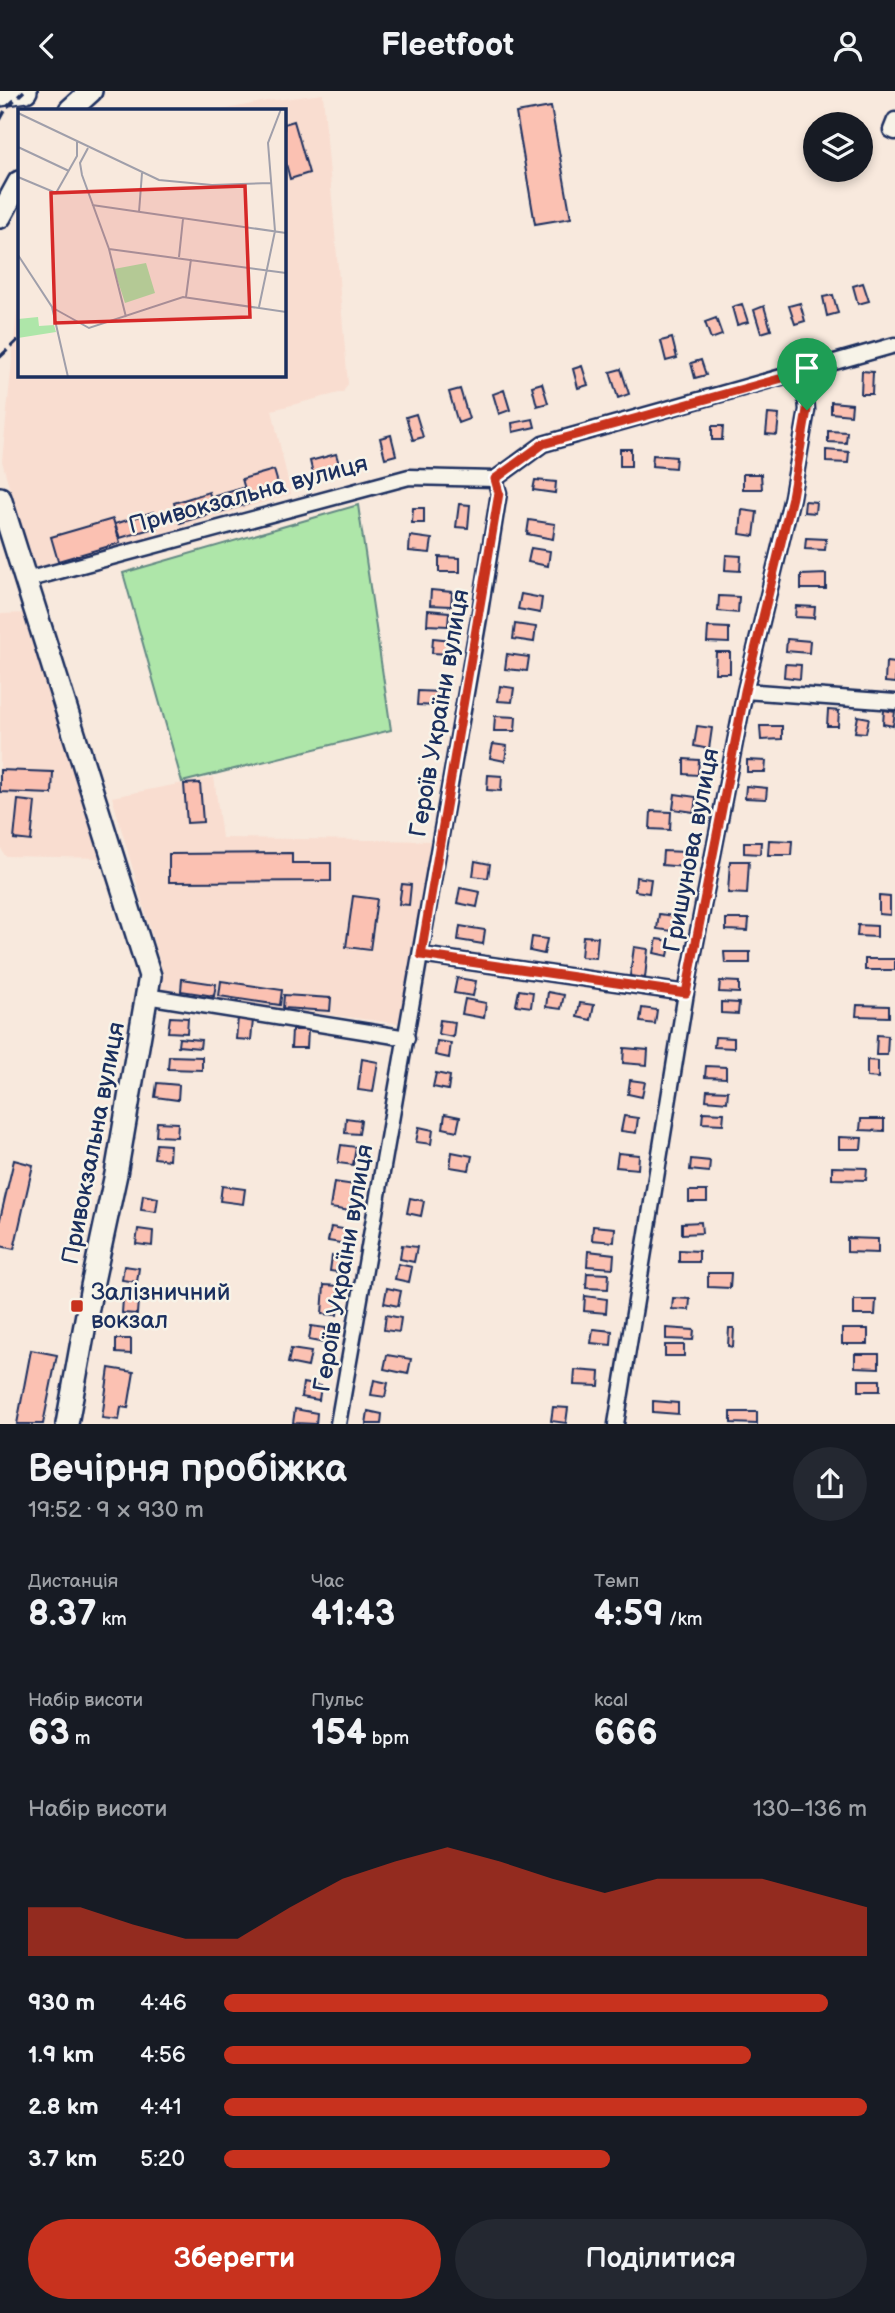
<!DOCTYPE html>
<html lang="uk">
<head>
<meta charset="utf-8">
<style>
  body { margin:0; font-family:"Balsamiq Sans",sans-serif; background:#242831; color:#f1f3f6; height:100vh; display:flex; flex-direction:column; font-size:26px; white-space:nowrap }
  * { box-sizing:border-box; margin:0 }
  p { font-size:23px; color:#9ea1a6 }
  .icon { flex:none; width:38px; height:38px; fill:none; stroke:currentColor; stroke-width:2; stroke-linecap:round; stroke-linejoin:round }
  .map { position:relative; height:1333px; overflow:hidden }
  .drawer { display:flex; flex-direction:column; background:#171b24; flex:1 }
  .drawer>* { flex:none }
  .buttons { position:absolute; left:803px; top:21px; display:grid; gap:14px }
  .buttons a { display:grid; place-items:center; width:70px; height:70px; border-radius:50%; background:#171b24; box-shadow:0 4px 10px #0003; font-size:35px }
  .pin { position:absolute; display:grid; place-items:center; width:60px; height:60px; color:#fff; margin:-72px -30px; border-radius:50% 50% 50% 0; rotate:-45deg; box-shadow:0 0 7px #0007 }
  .pin .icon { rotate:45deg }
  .round { display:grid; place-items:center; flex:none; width:74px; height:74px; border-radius:37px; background:#242831 }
  .headline { display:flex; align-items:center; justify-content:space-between; height:119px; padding:0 28px }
  h1 { font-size:38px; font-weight:800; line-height:52px }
  .figures { display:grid; grid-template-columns:repeat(3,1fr); gap:10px; height:119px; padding:7px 28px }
  .figures div { display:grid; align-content:center }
  .figures b { font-size:35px; font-weight:800 }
  .figures small { font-size:19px; font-weight:400 }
  .figures p { font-size:19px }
  .chart { height:196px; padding:14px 28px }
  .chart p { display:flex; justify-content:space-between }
  .chart svg { width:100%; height:126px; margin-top:7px; fill:#c8321e; opacity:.7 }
  .button { display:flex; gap:14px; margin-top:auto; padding:14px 28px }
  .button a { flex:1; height:80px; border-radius:42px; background:#c8321e; color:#fff; font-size:28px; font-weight:800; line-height:80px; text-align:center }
  .button a+a { background:#242831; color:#f1f3f6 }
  ul { padding:0 28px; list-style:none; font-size:23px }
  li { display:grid; grid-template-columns:112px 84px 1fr; align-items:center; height:52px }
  li i { height:18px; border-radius:9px; background:#c8321e }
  header { display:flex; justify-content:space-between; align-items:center; height:91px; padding:0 28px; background:#171b24; font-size:32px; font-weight:800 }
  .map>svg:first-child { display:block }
</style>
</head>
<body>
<header><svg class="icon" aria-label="back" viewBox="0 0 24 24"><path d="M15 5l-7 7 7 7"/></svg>Fleetfoot<svg class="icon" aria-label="person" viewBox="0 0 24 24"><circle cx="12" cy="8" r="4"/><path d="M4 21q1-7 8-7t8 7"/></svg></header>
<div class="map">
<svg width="895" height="1333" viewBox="0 0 895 1333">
  <rect width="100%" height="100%" fill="#f8e9dd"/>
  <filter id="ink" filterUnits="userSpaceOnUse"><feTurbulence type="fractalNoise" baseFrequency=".0143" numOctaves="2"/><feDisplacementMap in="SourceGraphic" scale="14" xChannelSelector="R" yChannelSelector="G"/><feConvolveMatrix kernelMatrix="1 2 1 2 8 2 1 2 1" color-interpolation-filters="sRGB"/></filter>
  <g filter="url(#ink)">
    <path fill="#f9ddd0" d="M323 3 348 293 343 301 272 319 291 403 43 479 31 475 2 370 19 200V284H284V19H222L267 10Z
      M28 522 105 767 5 765 0 755V523Z
      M214 686 222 747 437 750 403 933 161 903 162 879 112 706Z"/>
    <path fill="#aee6a9" stroke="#648a84" stroke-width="2" d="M358 414 391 639 182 691 123 482Z"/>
    <path fill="#fbc1b2" stroke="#1b2f5e" stroke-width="2" d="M551 16 571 127 535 133 516 22Z
      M294 30 309 82 290 88 284 65V33Z
      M863 192 869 210 858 213 853 195Z
      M833 204 838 222 827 225 823 206Z
      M800 212 805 230 795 233 789 215Z
      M742 213 748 231 737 234 732 216Z
      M764 215 771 239 761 242 754 219Z
      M716 227 722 244 711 248 705 231Z
      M672 247 677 267 666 270 661 250Z
      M701 269 706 284 695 287 691 272Z
      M582 275 588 294 578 297 573 278Z
      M621 278 629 303 618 307 610 281Z
      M862 280 873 281 872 303H861Z
      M542 292 548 312 537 315 532 295Z
      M460 298 469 328 458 332 449 301Z
      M504 299 510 319 499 323 493 303Z
      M831 311 852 313 851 324 831 322Z
      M416 323 423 346 413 349 406 326Z
      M768 323 779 324 777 344 766 343Z
      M533 328 535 336 513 341 512 332Z
      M712 335H723L722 349H712Z
      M828 340 847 341 846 352 828 351Z
      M391 344 396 364 385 367 380 347Z
      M620 358H631V375H620Z
      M826 359 849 361 848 372 826 371Z
      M336 363 341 379 314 387 310 370Z
      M653 364 676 366 675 377 652 375Z
      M274 379 279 396 247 405 242 388Z
      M743 383H761L762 398H743Z
      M535 389 556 391 555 402 533 399Z
      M243 397 248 413 216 422 212 406Z
      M209 401 215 421 180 432 174 412Z
      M805 410 816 411 815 422 804 421Z
      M459 413 470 414 468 437 456 436Z
      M413 417H424V432H412Z
      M742 419 757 421 754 445 740 443Z
      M153 421 157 436 120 447 115 433Z
      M113 428 120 452 58 470 51 446Z
      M529 429 555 433 553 448 527 443Z
      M410 445 432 448 430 462 409 460Z
      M806 447 826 448 825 459 805 458Z
      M531 457 550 460 548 475 528 471Z
      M726 464 741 465 740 480 725 479Z
      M439 466 460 467V481H439Z
      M826 483V498H801V484Z
      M431 499 452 501 451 515 430 514Z
      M521 503 542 507 540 522 518 518Z
      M719 505 739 506 738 522 718 520Z
      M796 515 815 516 814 527 795 526Z
      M428 519 449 521 448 535 427 534Z
      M515 533 536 536 534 551 513 548Z
      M708 536 729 537V552L707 551Z
      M433 547 452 549 451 563 432 562Z
      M787 548 810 550 809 562 786 560Z
      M716 561H730V582H715Z
      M507 563 529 566 527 580 505 578Z
      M886 571 895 572V592L885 591Z
      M785 573 801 574 800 588 784 586Z
      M500 595 514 597 512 611 498 610Z
      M418 600 440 601 439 615 417 614Z
      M828 619 839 620 838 635H827Z
      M884 619 895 621 893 635 883 633Z
      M495 625 516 626 515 640H494Z
      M858 625 869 627 866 642 855 641Z
      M697 635 712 637 709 658 694 655Z
      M760 635H782V648L761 649Z
      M493 653 507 655 505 670 490 667Z
      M684 668 699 669 698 684 684 683Z
      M747 669 766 670 765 681H747Z
      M0 679 53 681 52 703 0 701Z
      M488 684 502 685 501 700 487 699Z
      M200 692 203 731 187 732 184 693Z
      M746 695 767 697 766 708 745 707Z
      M675 703 696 706 694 721 673 718Z
      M18 709 35 711 31 750 14 748Z
      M651 720 671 721 670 739 650 738Z
      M769 749 792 750 791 764H768Z
      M744 751H761L760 763 744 762Z
      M663 760 686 761 685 776 662 774Z
      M292 762V772H331V790L169 791V763Z
      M475 770 490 773 488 787 473 785Z
      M730 770H749L747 803 728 802Z
      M636 786 651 788 649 802 635 800Z
      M402 793 411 794 409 814 399 813Z
      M460 797 480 801 477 816 457 812Z
      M353 805 377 808 370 859 346 856Z
      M879 805 890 806V824L879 823Z
      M659 823 674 825 672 840 657 838Z
      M726 828H749L748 840 726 839Z
      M858 834 877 835V846L857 845Z
      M460 835 485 839 483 853 458 849Z
      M583 845 598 846 596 867 581 866Z
      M532 846 547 848 544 863 530 860Z
      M657 848 671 850 668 865 654 862Z
      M634 856 648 858 645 887 630 885Z
      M724 861H750V872H725Z
      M865 868H895V879H865Z
      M457 887 476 890 473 905 454 902Z
      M182 888 216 893 214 905 181 900Z
      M221 890 282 899 280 914 219 905Z
      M720 890 739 891V902L719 901Z
      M519 899 533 901 531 916 516 914Z
      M548 901 564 904 561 918 546 916Z
      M284 904 331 907 330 920 283 917Z
      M465 908 486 912 484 927 462 923Z
      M721 911 739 912 738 923 721 922Z
      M580 912 594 914 591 929 577 926Z
      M857 914 889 915V926L856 925Z
      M642 917 657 919 655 933 640 931Z
      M170 926 188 927 187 942 168 941Z
      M238 927 253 929 251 949 236 948Z
      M440 929 455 931 453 946 438 943Z
      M292 939H308L307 957H291Z
      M877 944 888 945 887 964H876Z
      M715 946 734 947V957L714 956Z
      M179 947 201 949 200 957 178 955Z
      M437 950 451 952 449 967 435 964Z
      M624 957 648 959 647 974 623 972Z
      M169 965 202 966V979L168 978Z
      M362 968 378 971 373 1001 358 999Z
      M867 969 878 970V987L867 986Z
      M706 975 726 976V987L705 986Z
      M436 982 450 985 448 999 433 996Z
      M630 989 645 991 642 1006 628 1003Z
      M157 992 179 994 178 1009 155 1006Z
      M707 999 728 1000 727 1011 706 1009Z
      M703 1021 724 1022 723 1033 702 1032Z
      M445 1023 460 1026 457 1040 443 1037Z
      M624 1025 638 1027 636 1042 621 1040Z
      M346 1027 361 1029 359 1043 345 1042Z
      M861 1028H884V1040L860 1039Z
      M157 1031 178 1032 177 1046 156 1045Z
      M419 1036 433 1039 431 1053 416 1051Z
      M839 1046 862 1047 861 1058H839Z
      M156 1053 170 1054 169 1069 154 1067Z
      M341 1054 356 1056 353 1074 338 1072Z
      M452 1061 472 1065 469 1079 450 1076Z
      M618 1062 639 1064 638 1078 616 1076Z
      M691 1068 710 1070 709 1081 690 1079Z
      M14 1069 33 1074 14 1158 0 1155V1128Z
      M832 1076 867 1077 866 1089 832 1088Z
      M334 1091 355 1094 351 1120 330 1117Z
      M222 1095 245 1098 243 1113 220 1110Z
      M689 1100H707V1111H689Z
      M143 1104 158 1107 156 1121 141 1119Z
      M410 1107 424 1110 421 1125 407 1122Z
      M701 1131 702 1142 682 1143V1132Z
      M593 1135 615 1137 614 1151 592 1149Z
      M331 1136 349 1139 347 1153 328 1150Z
      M138 1138 153 1140 152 1155 136 1153Z
      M847 1147 878 1148V1162L847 1161Z
      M402 1154 417 1156 414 1171 400 1168Z
      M679 1159 699 1160V1171H679Z
      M588 1160 614 1163 613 1177 587 1175Z
      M332 1165 346 1167 344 1182 330 1180Z
      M398 1173 412 1176 409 1191 395 1188Z
      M124 1175 139 1177 137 1191 122 1189Z
      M587 1182 609 1183 608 1198 586 1197Z
      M708 1182H731L730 1197 708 1196Z
      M324 1194 339 1195 337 1224 322 1223Z
      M387 1197 401 1200 398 1215 384 1212Z
      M585 1205 607 1208 606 1222 584 1220Z
      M673 1207 690 1208 689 1219 672 1218Z
      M123 1208 138 1209 137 1223 122 1222Z
      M854 1209H876L875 1224H854Z
      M386 1224 401 1227 399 1241 384 1239Z
      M311 1235 326 1237 324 1252 309 1249Z
      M666 1237 694 1239 693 1249 666 1248Z
      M729 1237H734L733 1256 728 1255Z
      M593 1238 612 1240 611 1254 591 1252Z
      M842 1238H868V1253H842Z
      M116 1248H131V1263L116 1262Z
      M665 1254H684V1265H665Z
      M291 1258 311 1261 308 1276 288 1272Z
      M31 1259 57 1264 43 1333H17Z
      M855 1263H879V1277L855 1276Z
      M387 1264 411 1268 408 1283 384 1278Z
      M109 1277 134 1281 128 1317 121 1316 119 1329 102 1327Z
      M575 1279 600 1281 599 1295 574 1294Z
      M374 1289 388 1292 385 1306 371 1304Z
      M859 1289H880V1300H859Z
      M303 1292 321 1295 319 1309 301 1306Z
      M653 1310 678 1312V1323L653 1321Z
      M553 1316 568 1317 566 1332 551 1330Z
      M295 1318 317 1322 316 1333 293 1332Z
      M368 1320 382 1323 381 1333H366Z
      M731 1321H757V1333L731 1332Z"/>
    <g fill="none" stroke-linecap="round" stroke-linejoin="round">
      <g stroke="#1b2f5e" stroke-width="19">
        <path id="street" d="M895 29 891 39 895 41
          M26 489 409 386 495 388 543 353 895 254
          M745 600 895 611
          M421 864 686 902
          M146 905 407 947
          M338 1333 479 527 499 402 495 388
          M616 1333 686 902 745 600 792 406 807 319 804 281"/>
      </g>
      <g stroke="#1b2f5e" stroke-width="26">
        <path id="secondary" d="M0 4 26 0
          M70 19 91 0
          M0 126 19 91
          M0 407 150 885 116 1083 92 1195 67 1333"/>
      </g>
      <use href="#street" stroke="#f7f3e8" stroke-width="14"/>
      <use href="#secondary" stroke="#f7f3e8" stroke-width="21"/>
      <path stroke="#1b2f5e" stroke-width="3.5" stroke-dasharray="10 5" stroke-linecap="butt" d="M0 29 7 16 24 0
        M0 266 19 248"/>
    </g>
  </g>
  <g fill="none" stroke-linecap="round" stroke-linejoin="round" filter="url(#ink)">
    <g stroke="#fff" stroke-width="14">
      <path id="route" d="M804 281 807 319 792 406 745 600 686 902 421 864 499 402 495 388 543 353Z"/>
    </g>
    <use href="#route" stroke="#c8321e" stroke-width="9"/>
  </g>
  <rect fill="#c8321e" stroke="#f7f3e8" stroke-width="2.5" x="70" y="1208" width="14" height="14" rx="3.5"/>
  <g text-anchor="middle" stroke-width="5" stroke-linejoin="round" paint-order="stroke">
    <g font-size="24" fill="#1b2f5e" stroke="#f7f3e8">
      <text transform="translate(248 403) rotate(-15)" y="8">Привокзальна вулиця</text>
      <text transform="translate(439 622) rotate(-80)" y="8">Героїв України вулиця</text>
      <text transform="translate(691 759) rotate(-79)" y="8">Гришунова вулиця</text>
      <text transform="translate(93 1052) rotate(-79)" y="8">Привокзальна вулиця</text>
      <text transform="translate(343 1177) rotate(-80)" y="8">Героїв України вулиця</text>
    </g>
    <g font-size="24" fill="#1b2f5e" stroke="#f7f3e8" text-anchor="start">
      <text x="91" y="1209">Залізничний<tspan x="91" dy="28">вокзал</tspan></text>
    </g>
  </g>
  <g transform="translate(18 18)">
    <rect width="268" height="268" fill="#f8e9dd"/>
    <path d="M128 154 137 184 107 194 96 160ZM20 208 21 217 36 216 38 223 0 229V210Z" fill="#aee6a9"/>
    <path fill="none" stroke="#a09faa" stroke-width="2" d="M0 4 141 71 194 76 253 74M0 38 51 62M70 39 62 54 64 66 91 140 108 208M0 68 38 84 59 47V33M74 96 268 124M121 103 124 64M91 140 268 164M0 146 34 198 50 268M161 148 165 110M168 188 173 150M241 198 257 122 250 34 263 0M35 199 71 219 165 188 268 203"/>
    <path fill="#d62828" fill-opacity="0.15" stroke="#d62828" stroke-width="3.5" d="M227 77 232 208 37 214 33 84Z"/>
    <rect width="268" height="268" fill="none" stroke="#1b2f5e" stroke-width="3.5"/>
  </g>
</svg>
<div class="buttons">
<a><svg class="icon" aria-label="layers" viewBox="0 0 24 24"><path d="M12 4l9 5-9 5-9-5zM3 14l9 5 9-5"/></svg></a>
</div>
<div class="pin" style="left:807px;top:319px;background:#1e9e55"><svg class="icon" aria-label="arrive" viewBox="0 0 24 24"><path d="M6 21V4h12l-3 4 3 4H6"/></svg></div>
</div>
<section class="drawer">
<div class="headline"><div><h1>Вечірня пробіжка</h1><p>19:52 · 9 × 930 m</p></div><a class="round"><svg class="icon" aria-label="share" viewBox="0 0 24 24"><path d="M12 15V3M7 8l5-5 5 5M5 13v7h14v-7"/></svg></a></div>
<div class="figures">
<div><p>Дистанція</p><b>8.37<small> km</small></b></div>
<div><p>Час</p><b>41:43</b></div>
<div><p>Темп</p><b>4:59<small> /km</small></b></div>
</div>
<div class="figures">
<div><p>Набір висоти</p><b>63<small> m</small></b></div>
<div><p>Пульс</p><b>154<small> bpm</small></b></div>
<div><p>kcal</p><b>666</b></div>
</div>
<div class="chart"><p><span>Набір висоти</span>130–136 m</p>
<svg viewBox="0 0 160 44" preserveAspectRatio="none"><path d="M0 44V27L10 27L20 33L30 38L40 38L50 27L60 17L70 11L80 6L90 11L100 17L110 22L120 17L130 17L140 17L150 22L160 27V44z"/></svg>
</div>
<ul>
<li><b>930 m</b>4:46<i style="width:94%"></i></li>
<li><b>1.9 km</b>4:56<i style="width:82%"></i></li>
<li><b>2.8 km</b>4:41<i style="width:100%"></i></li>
<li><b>3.7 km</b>5:20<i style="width:60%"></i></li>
</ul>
<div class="button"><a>Зберегти</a><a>Поділитися</a></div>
</section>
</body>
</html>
